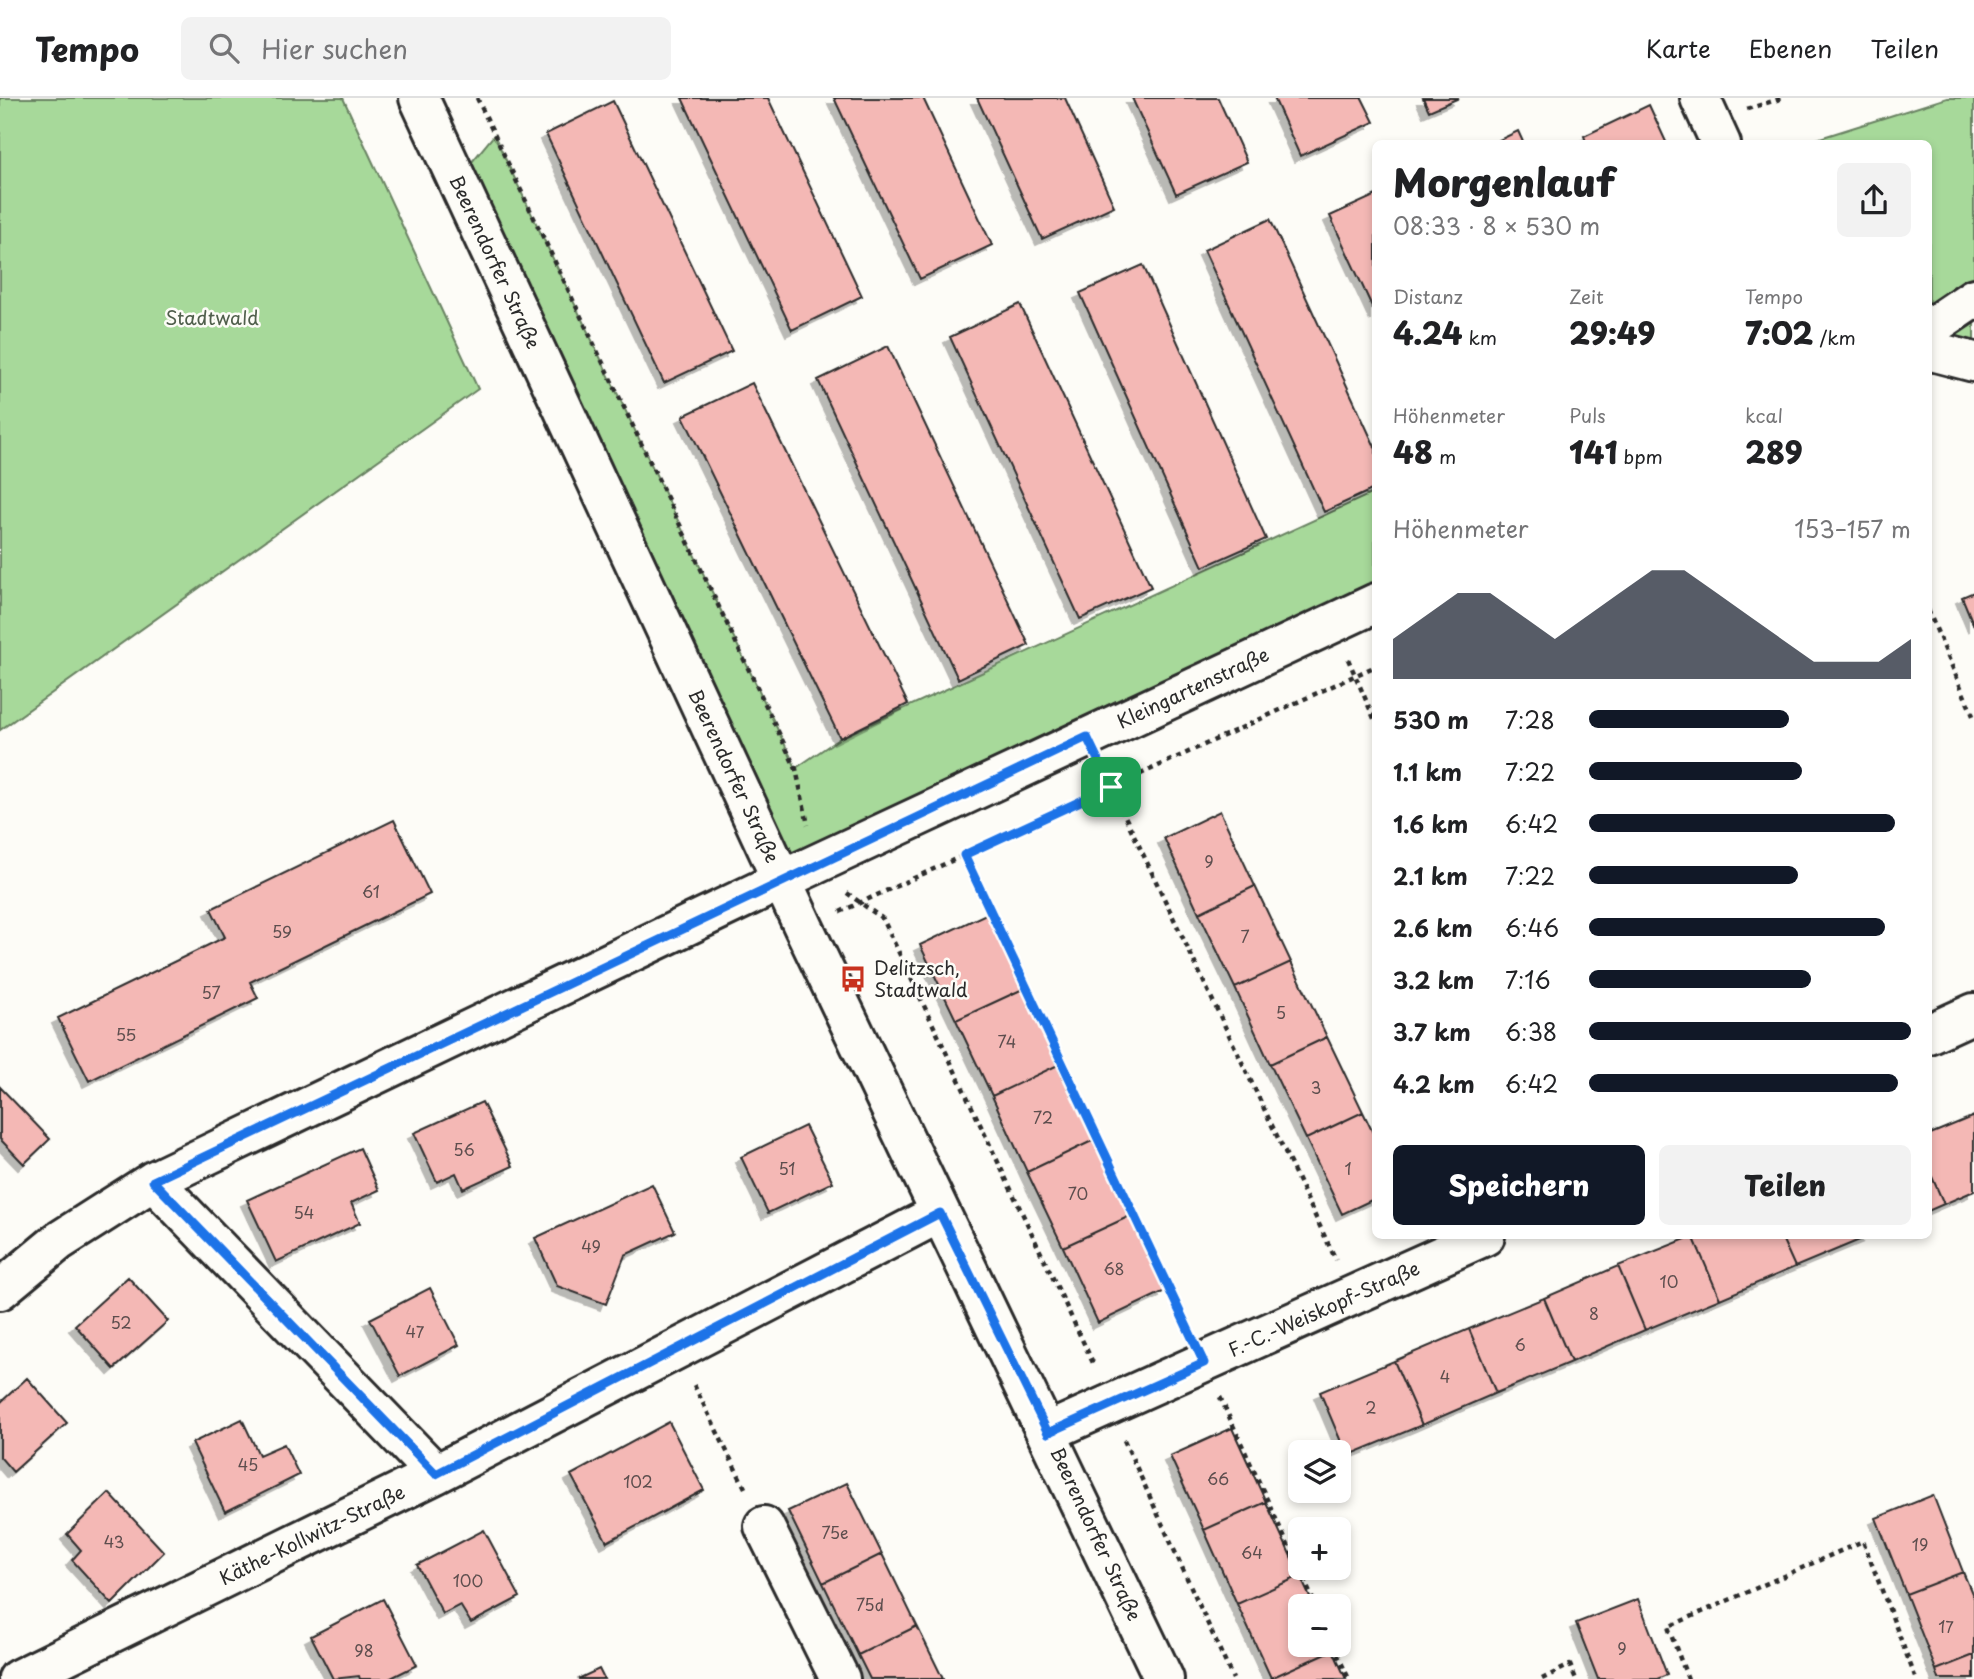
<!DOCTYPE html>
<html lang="de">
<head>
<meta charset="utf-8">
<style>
  body { margin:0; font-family:"Playpen Sans",sans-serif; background:#f2f2f2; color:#202124; height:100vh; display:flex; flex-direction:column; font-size:26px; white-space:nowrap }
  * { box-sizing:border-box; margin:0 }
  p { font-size:23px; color:#757577 }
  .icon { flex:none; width:38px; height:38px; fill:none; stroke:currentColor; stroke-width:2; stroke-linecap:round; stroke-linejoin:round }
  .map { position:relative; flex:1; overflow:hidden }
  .details { position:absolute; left:1372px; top:42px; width:560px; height:1099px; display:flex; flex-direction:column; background:#fff; border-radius:10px; box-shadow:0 4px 10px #0003 }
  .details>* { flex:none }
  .buttons { position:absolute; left:1288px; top:1342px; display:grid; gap:14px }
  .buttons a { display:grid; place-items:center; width:63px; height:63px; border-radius:10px; background:#fff; box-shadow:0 4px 10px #0003; font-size:35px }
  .pin { position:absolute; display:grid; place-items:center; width:60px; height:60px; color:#fff; margin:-30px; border-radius:14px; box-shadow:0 4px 10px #0006 }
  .round { display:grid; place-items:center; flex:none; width:74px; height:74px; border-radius:10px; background:#f2f2f2 }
  .overview { display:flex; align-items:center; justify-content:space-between; height:119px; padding:0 21px }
  h1 { font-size:38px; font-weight:800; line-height:52px }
  .stats { display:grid; grid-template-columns:repeat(3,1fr); gap:10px; height:119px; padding:7px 21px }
  .stats div { display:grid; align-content:center }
  .stats b { font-size:30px; font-weight:800 }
  .stats small { font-size:19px; font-weight:400 }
  .stats p { font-size:19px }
  .chart { height:196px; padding:14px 21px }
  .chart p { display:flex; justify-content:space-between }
  .chart svg { width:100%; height:126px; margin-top:7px; fill:#111827; opacity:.7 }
  .cta { display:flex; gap:14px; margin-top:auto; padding:14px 21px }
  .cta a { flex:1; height:80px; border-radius:10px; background:#111827; color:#fff; font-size:28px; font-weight:800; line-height:80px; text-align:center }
  .cta a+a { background:#f2f2f2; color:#202124 }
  ul { padding:0 21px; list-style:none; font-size:23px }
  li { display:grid; grid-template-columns:112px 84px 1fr; align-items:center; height:52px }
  li i { height:18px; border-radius:9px; background:#111827 }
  header { display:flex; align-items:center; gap:42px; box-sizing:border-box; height:98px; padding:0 35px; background:#fff; border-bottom:2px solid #e0e0e0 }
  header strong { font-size:33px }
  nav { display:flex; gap:38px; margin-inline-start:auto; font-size:24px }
  .search { width:490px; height:63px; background:#f2f2f2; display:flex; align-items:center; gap:18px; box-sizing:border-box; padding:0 24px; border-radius:10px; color:#757577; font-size:26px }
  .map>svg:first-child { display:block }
</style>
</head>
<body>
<header>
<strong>Tempo</strong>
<div class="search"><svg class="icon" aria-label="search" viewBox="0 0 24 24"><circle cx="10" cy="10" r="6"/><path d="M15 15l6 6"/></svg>Hier suchen</div>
<nav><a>Karte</a><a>Ebenen</a><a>Teilen</a></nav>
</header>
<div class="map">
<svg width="1974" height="1581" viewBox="0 0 1974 1581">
  <defs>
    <filter id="shadow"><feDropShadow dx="-6" dy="6" stdDeviation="0" flood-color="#0004"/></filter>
  </defs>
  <rect width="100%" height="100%" fill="#fdfcf7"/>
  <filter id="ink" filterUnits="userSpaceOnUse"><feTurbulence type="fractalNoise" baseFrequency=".0143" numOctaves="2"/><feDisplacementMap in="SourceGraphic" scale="14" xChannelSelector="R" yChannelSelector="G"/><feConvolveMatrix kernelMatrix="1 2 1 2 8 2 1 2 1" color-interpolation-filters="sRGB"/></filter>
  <g filter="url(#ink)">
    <path fill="#a7d99a" stroke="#698262" stroke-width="2" d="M0 0H343L478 291 0 632Z
      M1947 0H1974V269L1929 256 1928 46H1801Z
      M494 37 796 670 840 640 1375 394V505L782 782 457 82Z"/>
    <path fill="#f4b8b5" stroke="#2b2b2b" stroke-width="2" filter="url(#shadow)" d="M682 0H768L862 198 792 232Z
      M834 0H923L992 147 920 181Z
      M977 0H1065L1114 108 1042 141Z
      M1132 0H1218L1247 64 1176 96Z
      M1274 0H1362L1374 24 1300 58Z
      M1423 0H1459L1429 13Z
      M613 3 732 253 664 285 546 36Z
      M1649 7 1667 46H1587L1584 38Z
      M1518 33 1524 46H1491Z
      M1376 97V217L1330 118Z
      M1270 121 1376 351V390L1324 414 1204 152Z
      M1143 167 1266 441 1203 469 1080 195Z
      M1020 206 1151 489 1080 521 950 239Z
      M888 248 1029 547 958 581 818 282Z
      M752 285 908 606 840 640 683 318Z
      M1974 494V528L1962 499Z
      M1220 713 1255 788 1199 815 1164 740Z
      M394 722 430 796 250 884 258 900 89 983 58 920 225 839 211 811Z
      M1255 788 1291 864 1235 890 1199 815Z
      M988 815 1023 891 956 922 920 847Z
      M1291 864 1327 939 1270 966 1235 890Z
      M1023 891 1058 967 992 998 956 922Z
      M1327 939 1363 1014 1306 1041 1270 966Z
      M1058 967 1094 1042 1027 1074 992 998Z
      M0 989 50 1041 24 1066 0 1041Z
      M482 1004 513 1068 463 1091 456 1075 437 1084 414 1035Z
      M1363 1014 1376 1041V1100L1342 1116 1306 1041Z
      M1974 1018V1093L1944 1106 1928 1070V1037Z
      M805 1028 833 1084 768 1115 741 1059Z
      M1094 1042 1130 1118 1063 1149 1027 1074Z
      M360 1050 379 1092 351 1105 360 1125 276 1164 247 1102Z
      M1928 1070 1944 1106 1928 1113Z
      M652 1086 675 1134 625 1157 606 1206 557 1188 535 1140Z
      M1130 1118 1165 1193 1098 1225 1063 1149Z
      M1693 1138 1720 1201 1645 1232 1618 1168Z
      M1693 1138H1781L1795 1169 1720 1201Z
      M1781 1138H1869L1795 1169Z
      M1618 1168 1645 1232 1571 1264 1544 1200Z
      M128 1179 168 1223 114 1271 75 1227Z
      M430 1190 459 1247 400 1278 370 1221Z
      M1544 1200 1571 1264 1496 1295 1469 1231Z
      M1469 1231 1496 1295 1422 1327 1394 1263Z
      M1394 1263 1422 1327 1347 1358 1320 1294Z
      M27 1280 67 1325 13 1374 0 1359V1305Z
      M242 1321 259 1357 284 1346 299 1377 225 1414 192 1345Z
      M669 1324 704 1392 607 1444 571 1377Z
      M1232 1330 1266 1404 1204 1432 1170 1358Z
      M847 1385 882 1456 823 1485 788 1413Z
      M109 1395 164 1454 112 1506 72 1462 81 1452 67 1436Z
      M1933 1397 1963 1474 1906 1496 1876 1420Z
      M1266 1404 1300 1478 1237 1506 1204 1432Z
      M484 1432 520 1499 471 1525 460 1507 443 1516 417 1467Z
      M882 1456 917 1528 858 1557 823 1485Z
      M1963 1474 1974 1500V1557L1936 1572 1906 1496Z
      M1300 1478 1314 1508H1300V1547H1331L1333 1552 1271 1580 1237 1506Z
      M383 1501 417 1567 389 1581H360L359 1578 333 1581 311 1538Z
      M1638 1501 1667 1577 1657 1581H1598L1576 1525Z
      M917 1528 943 1581H870L858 1557Z
      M1333 1552 1346 1581H1271V1580Z
      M1974 1557V1581H1939L1936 1572Z
      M599 1571 604 1581H578Z"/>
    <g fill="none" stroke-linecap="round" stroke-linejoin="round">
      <g stroke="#2b2b2b" stroke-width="44">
        <path id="minor" d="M419 0 804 830 1164 1581
          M1700 0 1721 46
          M1928 231 1974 200
          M1928 252 1974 264
          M1928 936 1974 915
          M153 1083 436 1376
          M0 1192 59 1143 153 1083 782 782 1376 505
          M1048 1334 1485 1138
          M764 1428 840 1581
          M18 1581 436 1376 940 1115"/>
      </g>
      <path stroke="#2b2b2b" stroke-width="4.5" stroke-dasharray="5 5" stroke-linecap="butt" d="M477 0 796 671 808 727
        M1747 11 1783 0
        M1928 512 1974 620
        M1348 561 1376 625
        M1104 674 1336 1162
        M964 757 1187 1227
        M847 795 883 821 1095 1269
        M840 814 1376 568
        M694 1287 746 1392
        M1220 1299 1316 1508
        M1124 1342 1233 1581
        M1333 1547 1349 1581
        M1542 1581 1570 1567 1576 1581
        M1688 1581 1668 1529 1863 1443 1916 1581"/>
      <use href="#minor" stroke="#fdfcf7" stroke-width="38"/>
    </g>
  </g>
  <g fill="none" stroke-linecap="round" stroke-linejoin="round" filter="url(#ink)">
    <g stroke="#fff" stroke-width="14">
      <path id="route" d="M1087 639 1111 689 964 757 1204 1265 1048 1335 940 1115 436 1376 153 1083Z"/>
    </g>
    <use href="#route" stroke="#1a73e8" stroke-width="9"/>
  </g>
  <defs>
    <g id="bus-bare" transform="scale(2.1)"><path d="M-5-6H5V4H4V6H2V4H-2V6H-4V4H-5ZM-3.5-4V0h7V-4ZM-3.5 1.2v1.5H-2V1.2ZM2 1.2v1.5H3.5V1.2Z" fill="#c8321e" stroke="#fdfcf7" stroke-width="2.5" paint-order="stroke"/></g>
  </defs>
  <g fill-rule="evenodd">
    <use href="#bus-bare" x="853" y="881"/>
  </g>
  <g text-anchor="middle" stroke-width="5" stroke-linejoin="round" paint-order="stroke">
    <g font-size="16" fill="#5d4e4e">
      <text x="1209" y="770">9</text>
      <text x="371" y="800">61</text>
      <text x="282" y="840">59</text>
      <text x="1245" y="845">7</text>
      <text x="211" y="901">57</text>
      <text x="1281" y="921">5</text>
      <text x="126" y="943">55</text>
      <text x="1007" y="950">74</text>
      <text x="1316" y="996">3</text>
      <text x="1043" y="1026">72</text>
      <text x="464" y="1058">56</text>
      <text x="787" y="1077">51</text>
      <text x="1348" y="1077">1</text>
      <text x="1078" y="1102">70</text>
      <text x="304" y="1121">54</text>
      <text x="591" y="1155">49</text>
      <text x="1114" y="1177">68</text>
      <text x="1669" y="1190">10</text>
      <text x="1594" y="1222">8</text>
      <text x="121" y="1231">52</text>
      <text x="415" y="1240">47</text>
      <text x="1520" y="1253">6</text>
      <text x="1445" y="1285">4</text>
      <text x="1371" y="1316">2</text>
      <text x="248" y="1373">45</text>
      <text x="1218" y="1387">66</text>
      <text x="638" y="1390">102</text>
      <text x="835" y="1441">75e</text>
      <text x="114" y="1450">43</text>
      <text x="1920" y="1453">19</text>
      <text x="1252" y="1461">64</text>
      <text x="468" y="1489">100</text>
      <text x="870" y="1513">75d</text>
      <text x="1946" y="1535">17</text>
      <text x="1622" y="1557">9</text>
      <text x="364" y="1559">98</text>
    </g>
    <g font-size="19" fill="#2b2b2b" stroke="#fdfcf7">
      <text transform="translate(495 164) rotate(65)" y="7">Beerendorfer Straße</text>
      <text transform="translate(1193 590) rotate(-25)" y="7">Kleingartenstraße</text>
      <text transform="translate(734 678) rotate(65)" y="7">Beerendorfer Straße</text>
      <text transform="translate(1324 1211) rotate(-24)" y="7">F.-C.-Weiskopf-Straße</text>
      <text transform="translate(1096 1436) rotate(65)" y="7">Beerendorfer Straße</text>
      <text transform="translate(312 1437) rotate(-26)" y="7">Käthe-Kollwitz-Straße</text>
    </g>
    <g font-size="19" fill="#505f4c" stroke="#fdfcf7">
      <text x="212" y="227">Stadtwald</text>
    </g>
    <g font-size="19" fill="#2b2b2b" stroke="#fdfcf7" text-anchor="start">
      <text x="874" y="877">Delitzsch,<tspan x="874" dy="22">Stadtwald</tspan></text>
    </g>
  </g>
</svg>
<div class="buttons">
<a><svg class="icon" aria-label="layers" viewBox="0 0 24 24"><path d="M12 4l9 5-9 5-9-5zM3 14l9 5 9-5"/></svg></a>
<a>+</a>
<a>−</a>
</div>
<div class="pin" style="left:1111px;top:689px;background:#1e9e55"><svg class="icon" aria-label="arrive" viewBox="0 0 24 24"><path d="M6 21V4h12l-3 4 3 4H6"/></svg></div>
<section class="details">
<div class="overview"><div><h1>Morgenlauf</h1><p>08:33 · 8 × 530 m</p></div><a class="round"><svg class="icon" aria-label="share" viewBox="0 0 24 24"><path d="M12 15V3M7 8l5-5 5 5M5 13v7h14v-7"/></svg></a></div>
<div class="stats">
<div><p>Distanz</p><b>4.24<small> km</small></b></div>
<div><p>Zeit</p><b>29:49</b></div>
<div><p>Tempo</p><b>7:02<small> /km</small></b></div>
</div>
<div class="stats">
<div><p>Höhenmeter</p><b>48<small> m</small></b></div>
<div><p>Puls</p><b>141<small> bpm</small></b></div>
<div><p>kcal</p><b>289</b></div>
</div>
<div class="chart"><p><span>Höhenmeter</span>153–157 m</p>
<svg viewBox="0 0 160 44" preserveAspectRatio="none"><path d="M0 44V30L10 22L20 14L30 14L40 22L50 30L60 22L70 14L80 6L90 6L100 14L110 22L120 30L130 38L140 38L150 38L160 30V44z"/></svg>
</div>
<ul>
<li><b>530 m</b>7:28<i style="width:62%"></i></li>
<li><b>1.1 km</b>7:22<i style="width:66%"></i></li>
<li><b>1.6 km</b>6:42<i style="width:95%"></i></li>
<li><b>2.1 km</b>7:22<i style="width:65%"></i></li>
<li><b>2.6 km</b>6:46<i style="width:92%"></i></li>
<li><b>3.2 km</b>7:16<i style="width:69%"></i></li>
<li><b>3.7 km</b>6:38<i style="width:100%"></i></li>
<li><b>4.2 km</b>6:42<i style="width:96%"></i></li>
</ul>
<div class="cta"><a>Speichern</a><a>Teilen</a></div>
</section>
</div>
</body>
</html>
